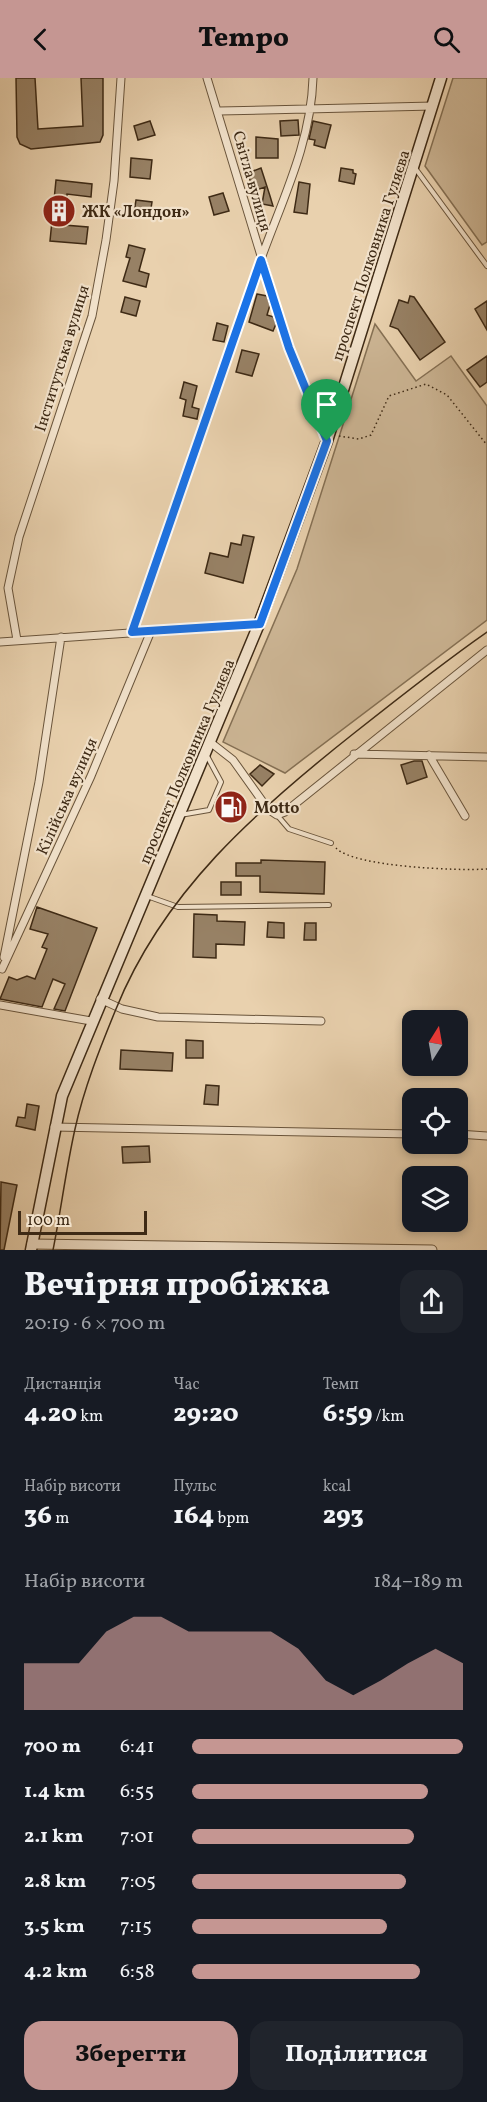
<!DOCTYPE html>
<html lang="uk">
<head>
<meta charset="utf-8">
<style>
  body { margin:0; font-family:Vollkorn,serif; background:#20242c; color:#f1f3f6; height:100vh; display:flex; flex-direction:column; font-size:22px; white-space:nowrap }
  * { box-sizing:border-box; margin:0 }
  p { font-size:20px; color:#9ea1a6 }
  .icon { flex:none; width:33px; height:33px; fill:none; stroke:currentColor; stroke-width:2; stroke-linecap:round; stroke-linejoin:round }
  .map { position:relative; height:1172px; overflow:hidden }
  .drawer { display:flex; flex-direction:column; background:#171b24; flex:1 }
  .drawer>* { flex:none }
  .needle { width:39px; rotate:11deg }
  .fabs { position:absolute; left:402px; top:932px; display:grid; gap:12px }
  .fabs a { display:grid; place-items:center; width:66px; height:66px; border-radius:12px; background:#171b24; box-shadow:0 3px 9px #0003; font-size:30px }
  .scale { position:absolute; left:18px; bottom:15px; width:129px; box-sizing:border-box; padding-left:6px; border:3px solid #3e2a15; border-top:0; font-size:16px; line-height:21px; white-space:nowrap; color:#3e2a15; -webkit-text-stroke:4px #f1e1ca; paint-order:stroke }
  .pin { position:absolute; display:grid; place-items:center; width:51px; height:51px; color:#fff; margin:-62px -26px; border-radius:50% 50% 50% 0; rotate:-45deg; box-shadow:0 0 6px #0007 }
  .pin .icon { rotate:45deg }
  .round { display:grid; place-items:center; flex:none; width:63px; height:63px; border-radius:18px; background:#20242c }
  .overview { display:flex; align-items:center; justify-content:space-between; height:102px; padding:0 24px }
  h1 { font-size:33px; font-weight:800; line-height:45px }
  .metrics { display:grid; grid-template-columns:repeat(3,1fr); gap:9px; height:102px; padding:6px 24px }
  .metrics div { display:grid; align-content:center }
  .metrics b { font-size:26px; font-weight:800 }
  .metrics small { font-size:16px; font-weight:400 }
  .metrics p { font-size:16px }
  .chart { height:168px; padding:12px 24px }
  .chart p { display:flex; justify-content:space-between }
  .chart svg { width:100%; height:108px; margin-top:6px; fill:#c59692; opacity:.7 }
  .button { display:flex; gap:12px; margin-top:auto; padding:12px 24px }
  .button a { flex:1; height:69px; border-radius:18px; background:#c59692; color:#111; font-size:24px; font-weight:800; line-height:69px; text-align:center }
  .button a+a { background:#20242c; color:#f1f3f6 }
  ul { padding:0 24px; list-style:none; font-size:20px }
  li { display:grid; grid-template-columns:96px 72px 1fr; align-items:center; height:45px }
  li i { height:15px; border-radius:8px; background:#c59692 }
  header { display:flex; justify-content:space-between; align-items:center; height:78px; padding:0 24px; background:#c59692; color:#111; font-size:27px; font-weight:800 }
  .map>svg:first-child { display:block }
</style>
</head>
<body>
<header><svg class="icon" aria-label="back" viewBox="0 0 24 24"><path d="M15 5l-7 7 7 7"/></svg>Tempo<svg class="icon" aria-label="search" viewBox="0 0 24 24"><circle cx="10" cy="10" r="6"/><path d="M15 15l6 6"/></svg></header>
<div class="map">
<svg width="487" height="1172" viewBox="0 0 487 1172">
  <rect width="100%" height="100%" fill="#e9d1ae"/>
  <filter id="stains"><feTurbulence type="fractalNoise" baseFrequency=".00333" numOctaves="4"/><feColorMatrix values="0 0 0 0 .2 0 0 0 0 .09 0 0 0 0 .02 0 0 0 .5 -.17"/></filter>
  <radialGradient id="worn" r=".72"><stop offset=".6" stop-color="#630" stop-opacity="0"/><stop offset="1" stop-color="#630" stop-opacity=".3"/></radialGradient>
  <path fill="#ccb594" stroke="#857054" stroke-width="1.5" d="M453 0H487V164L482 167 425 88Z
    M375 246 416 303 451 278 487 328V542L285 695 223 664 297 491Z"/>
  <path fill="#978165" stroke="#3e2a15" stroke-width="1.5" d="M16 0H35L38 51 83 48 81 0H103V57L100 64 31 71 20 66 17 59Z
    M298 42 299 57 281 58 280 43Z
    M150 43 155 57 138 62 134 48Z
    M313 43 331 47 325 70 314 67 315 62 309 61Z
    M256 59 278 61V80H256Z
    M131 80 152 82 150 101 130 99Z
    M261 90 270 118 273 128 262 126 265 109 253 113 248 95Z
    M341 90 353 92V95L356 96 354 106 339 103Z
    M56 102 92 106 91 119 67 116 64 147 88 149 86 166 50 163Z
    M299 104 310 106 307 136 294 134Z
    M223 115 229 133 214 137 209 119Z
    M136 122 152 124 150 137 134 135Z
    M129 167 145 171 139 193 149 196 146 209 123 203 130 180 126 179Z
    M257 216 267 218 270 227 267 237 274 239 276 246 273 253 249 244Z
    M410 218 414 219 445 264 420 282 398 251 390 248 399 222 408 225Z
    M125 219 140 223 136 238 121 234Z
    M487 223V252L475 231Z
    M217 245 228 248 224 264 213 262Z
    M242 272 259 276 252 298 236 294Z
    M487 278V304L480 309 467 292Z
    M184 304 197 308 192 329 199 331 197 341 183 338 186 322 180 320Z
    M243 457 254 459 243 505 205 495 210 475 228 479 231 465 241 467Z
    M414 683H422L427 699 407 706 401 687Z
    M260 687 274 696 262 708 250 696Z
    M261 782 325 784 324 816 260 814V798H236V785H261Z
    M221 804H241V817H221Z
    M37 829 97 850 65 933 54 931 65 906 53 901 42 929 0 921 9 899 17 902 27 898 35 901 47 871 42 869 48 856 30 851Z
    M194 836 217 837V843L245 844 244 867 216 866V880L193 879Z
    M268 844 284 845V860L267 859Z
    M305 845H316V862H304Z
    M186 962 203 963V980H186Z
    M121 972 173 975 172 993 120 991Z
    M206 1007 219 1008 218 1027 204 1026Z
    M27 1026 39 1028 35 1052 16 1048 18 1039 25 1040Z
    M149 1068 150 1084 123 1085 122 1069Z
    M1 1104 17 1107 4 1172H0Z"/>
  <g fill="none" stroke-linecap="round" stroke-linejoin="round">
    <g stroke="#69543b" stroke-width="6">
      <path id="service" d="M415 90 487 188
        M180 737 209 732 221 704 207 678
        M277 737 289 751 331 765
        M147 818 178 829 329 827"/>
    </g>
    <g stroke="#69543b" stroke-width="9">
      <path id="minor" d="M207 0 289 270 327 362
        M219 33 433 28
        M132 554C174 433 216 313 257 192 279 128 311 68 313 0
        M17 562 8 510 19 459 92 238 106 162 114 103 121 0
        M0 564 259 546
        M210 664 233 682 268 731 277 737 285 734 487 572
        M354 676 487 679
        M429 677 465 738
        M4 879 39 704 61 559
        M2 891 91 698 151 553
        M100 921 122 931 158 939 321 943
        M0 927 91 943
        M54 1049 412 1056
        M458 1056 487 1058"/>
    </g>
    <g stroke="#69543b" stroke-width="11">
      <path id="tertiary" d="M32 1166 432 1172"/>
    </g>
    <g stroke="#3e2a15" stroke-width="13">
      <path id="secondary" d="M31 1172 62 1018 259 546 327 363 441 0"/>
    </g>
    <path stroke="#3e2a15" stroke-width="1.5" stroke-dasharray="1.5 3" stroke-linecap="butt" d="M339 358 359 361 371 357 389 318 426 306 447 317 487 367
      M336 770C354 789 458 793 487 791"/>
    <use href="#service" stroke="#f1e1ca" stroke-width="4"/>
    <use href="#minor" stroke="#f1e1ca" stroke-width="7"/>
    <use href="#tertiary" stroke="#f1e1ca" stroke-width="9"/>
    <use href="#secondary" stroke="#f1e1ca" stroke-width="10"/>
    <path stroke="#3e2a15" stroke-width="1.5" d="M53 1172C61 1132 66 1091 75 1051 84 1010 100 970 116 931 163 814 257 732 353 656 397 621 441 586 487 554"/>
  </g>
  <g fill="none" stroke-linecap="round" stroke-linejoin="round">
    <g stroke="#fff" stroke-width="12">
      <path id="route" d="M261 182 289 270 327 363 260 546 132 554Z"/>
    </g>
    <use href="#route" stroke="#1a73e8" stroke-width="8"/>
  </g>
  <defs>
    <g id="building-disc" transform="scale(1.725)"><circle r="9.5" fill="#8f2418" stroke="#f1e1ca"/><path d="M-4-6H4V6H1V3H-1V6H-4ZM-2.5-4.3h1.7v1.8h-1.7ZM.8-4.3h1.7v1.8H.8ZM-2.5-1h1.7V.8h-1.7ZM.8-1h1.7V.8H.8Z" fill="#fff"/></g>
    <g id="fuel-disc" transform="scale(1.725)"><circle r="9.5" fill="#8f2418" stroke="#f1e1ca"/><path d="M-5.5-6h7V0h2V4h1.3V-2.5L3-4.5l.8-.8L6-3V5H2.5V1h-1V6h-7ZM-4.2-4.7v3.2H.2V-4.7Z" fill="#fff"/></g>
  </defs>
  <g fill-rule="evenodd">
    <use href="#building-disc" x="59" y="133"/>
    <use href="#fuel-disc" x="231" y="729"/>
  </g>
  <g text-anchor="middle" stroke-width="4.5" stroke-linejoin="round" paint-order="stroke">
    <g font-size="16" fill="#3e2a15" stroke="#f1e1ca">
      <text transform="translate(253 103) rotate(74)" y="6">Світла вулиця</text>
      <text transform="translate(370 177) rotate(-72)" y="6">проспект Полковника Гуляєва</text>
      <text transform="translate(61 280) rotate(-73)" y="6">Інститутська вулиця</text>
      <text transform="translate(186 683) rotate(-67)" y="6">проспект Полковника Гуляєва</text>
      <text transform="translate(66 718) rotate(-66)" y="6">Кілійська вулиця</text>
    </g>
    <g font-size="16" font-weight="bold" fill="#3e2a15" stroke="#f1e1ca" text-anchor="start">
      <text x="82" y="139">ЖК «Лондон»</text>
      <text x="254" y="735">Motto</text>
    </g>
  </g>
  <rect width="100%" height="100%" filter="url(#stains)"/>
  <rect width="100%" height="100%" fill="url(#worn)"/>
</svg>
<div class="fabs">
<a><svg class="needle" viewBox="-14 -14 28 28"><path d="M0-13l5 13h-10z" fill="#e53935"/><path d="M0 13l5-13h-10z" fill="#9ea1a6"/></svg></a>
<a><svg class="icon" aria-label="locate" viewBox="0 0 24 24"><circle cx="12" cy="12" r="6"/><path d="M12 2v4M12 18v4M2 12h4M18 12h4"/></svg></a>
<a><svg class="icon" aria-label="layers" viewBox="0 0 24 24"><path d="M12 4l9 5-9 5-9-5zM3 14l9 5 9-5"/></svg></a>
</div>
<div class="scale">100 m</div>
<div class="pin" style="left:327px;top:363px;background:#1e9e55"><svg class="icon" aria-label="arrive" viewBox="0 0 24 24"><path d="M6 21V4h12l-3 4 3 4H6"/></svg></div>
</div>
<section class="drawer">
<div class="overview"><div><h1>Вечірня пробіжка</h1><p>20:19 · 6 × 700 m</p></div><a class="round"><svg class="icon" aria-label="share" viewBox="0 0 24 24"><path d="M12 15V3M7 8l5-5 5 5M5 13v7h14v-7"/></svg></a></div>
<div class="metrics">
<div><p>Дистанція</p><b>4.20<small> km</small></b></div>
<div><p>Час</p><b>29:20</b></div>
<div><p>Темп</p><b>6:59<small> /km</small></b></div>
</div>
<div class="metrics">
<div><p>Набір висоти</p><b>36<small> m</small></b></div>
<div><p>Пульс</p><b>164<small> bpm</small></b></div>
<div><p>kcal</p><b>293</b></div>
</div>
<div class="chart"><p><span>Набір висоти</span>184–189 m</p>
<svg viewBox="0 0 160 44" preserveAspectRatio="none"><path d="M0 44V25L10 25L20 25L30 12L40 6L50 6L60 12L70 12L80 12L90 12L100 19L110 32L120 38L130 32L140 25L150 19L160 25V44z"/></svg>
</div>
<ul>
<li><b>700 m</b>6:41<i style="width:100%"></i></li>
<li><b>1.4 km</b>6:55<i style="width:87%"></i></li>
<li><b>2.1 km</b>7:01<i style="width:82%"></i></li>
<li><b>2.8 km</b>7:05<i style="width:79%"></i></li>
<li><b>3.5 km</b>7:15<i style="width:72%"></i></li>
<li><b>4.2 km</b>6:58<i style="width:84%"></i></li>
</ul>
<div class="button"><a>Зберегти</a><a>Поділитися</a></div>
</section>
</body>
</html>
